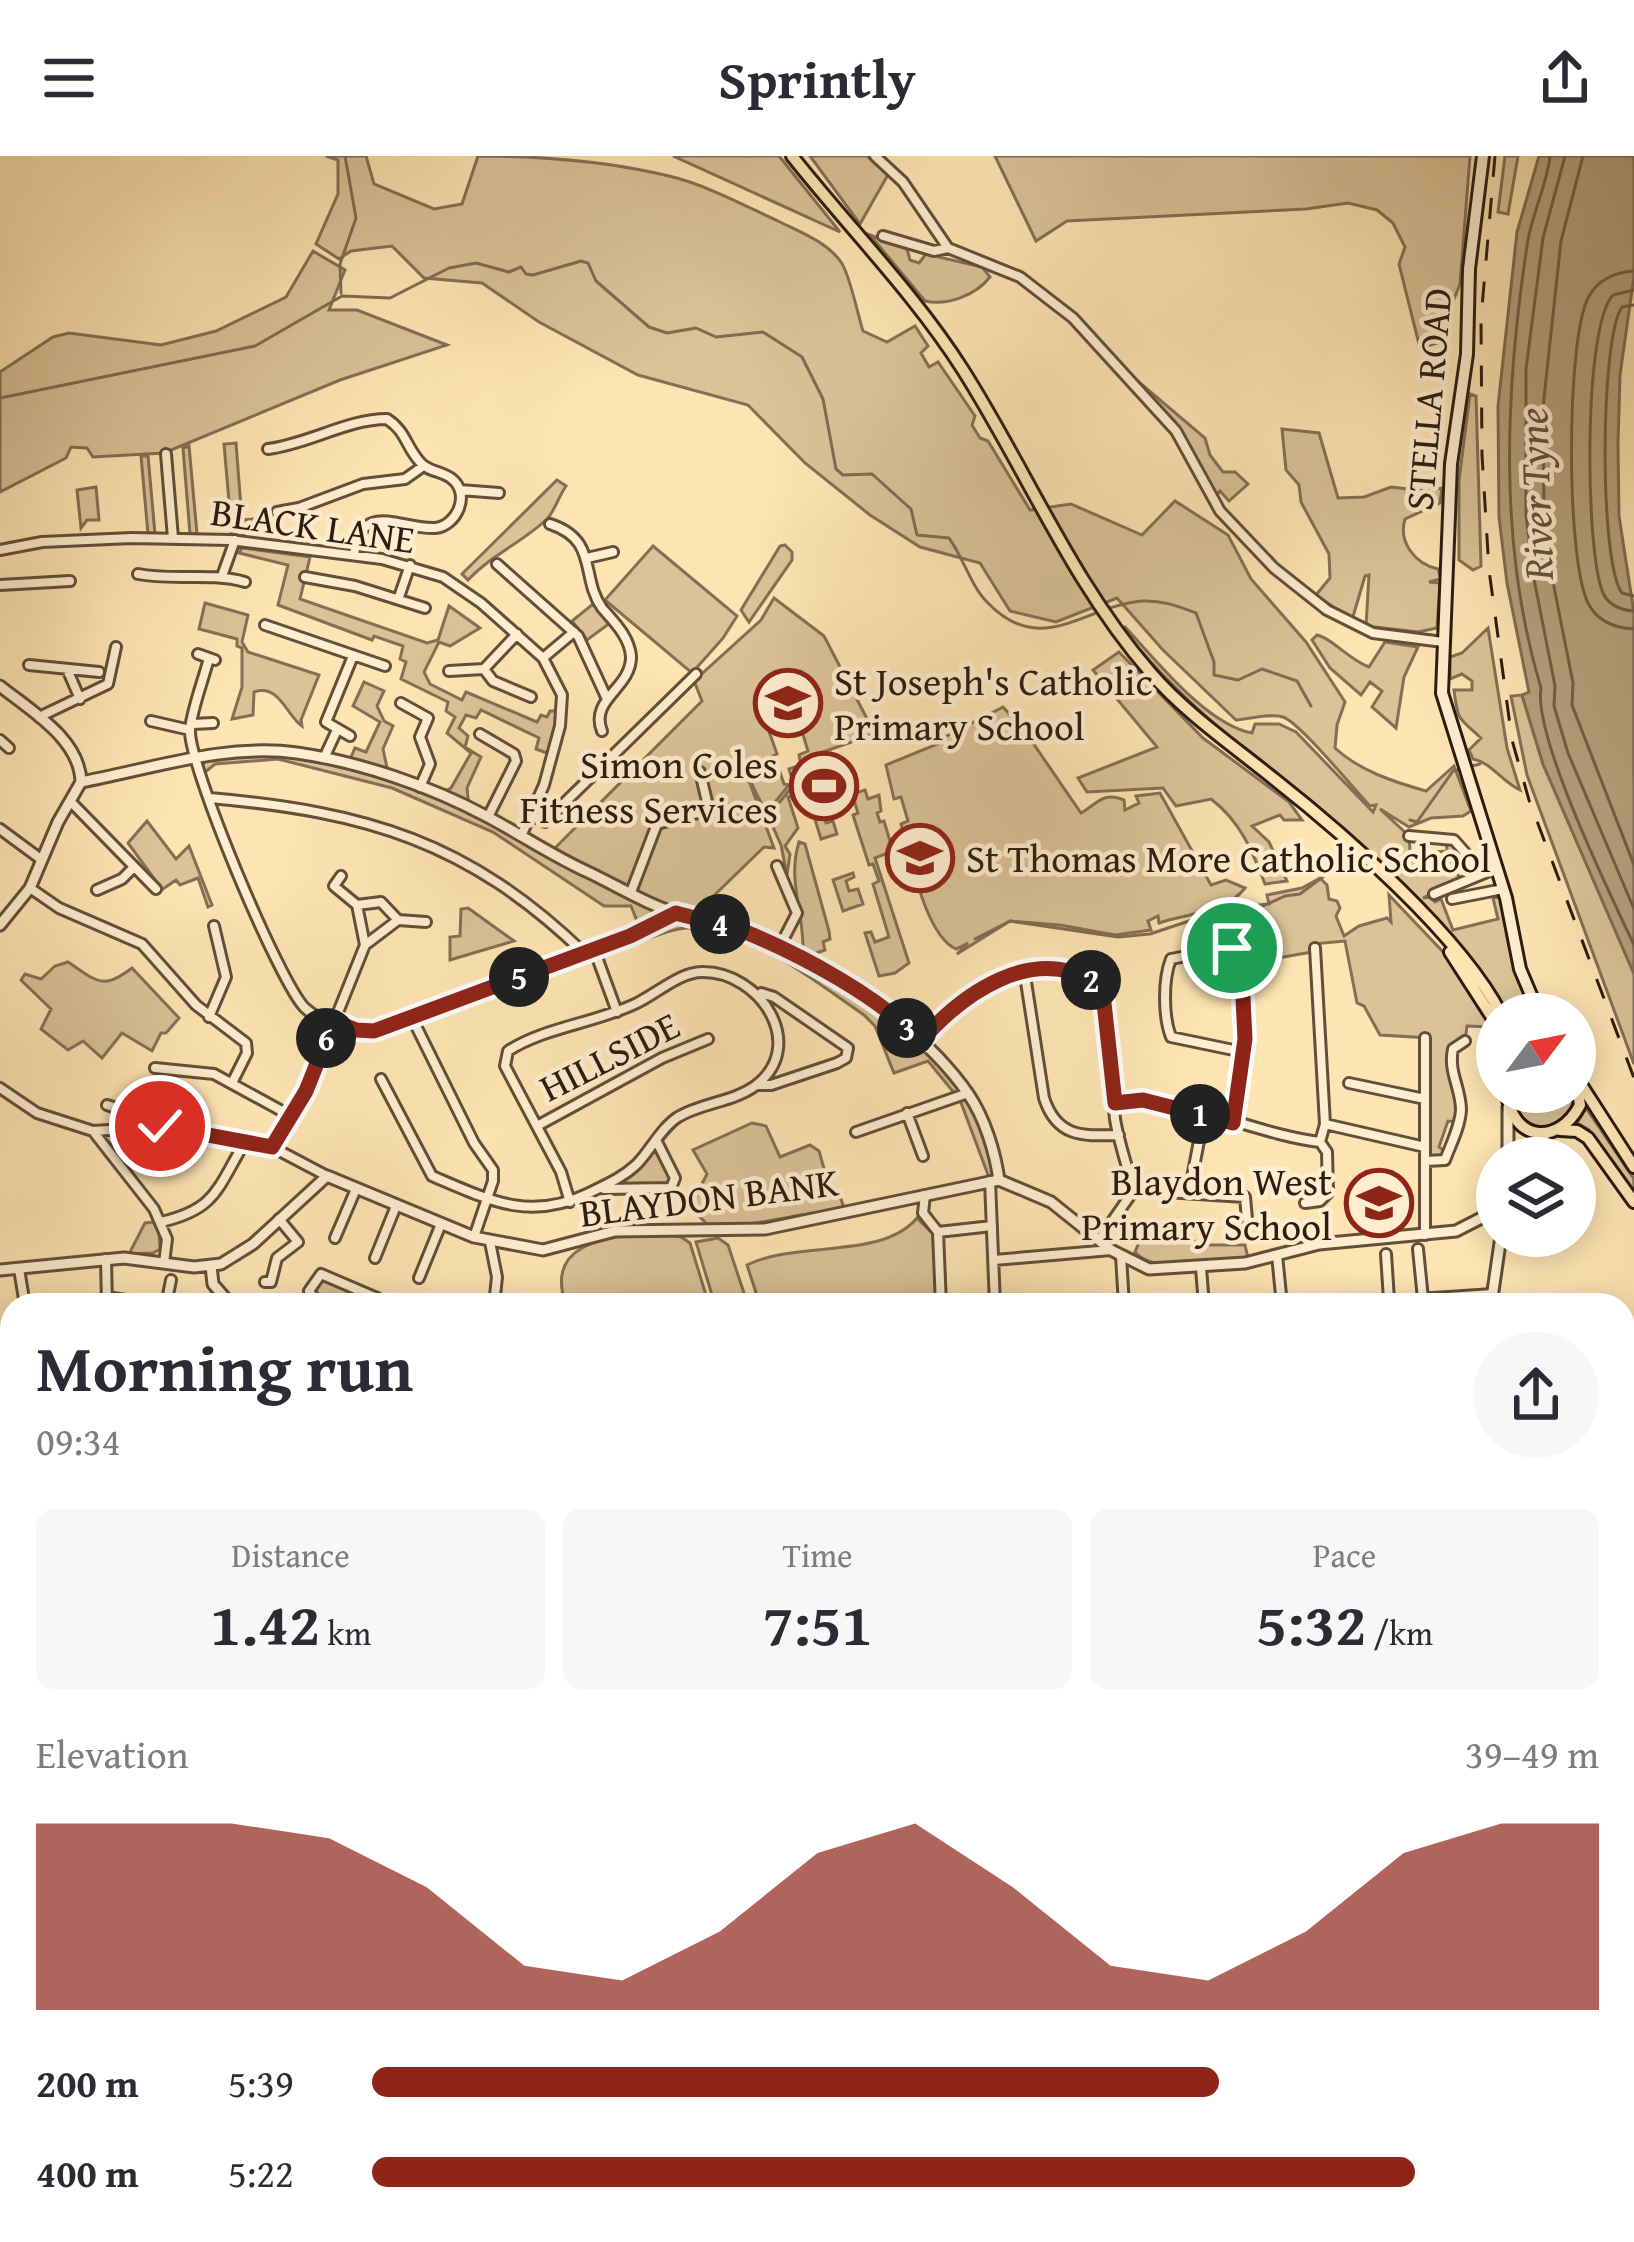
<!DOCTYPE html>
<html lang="en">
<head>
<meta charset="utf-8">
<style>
  body { margin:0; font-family:"Gentium Book Plus",serif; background:#f7f7f7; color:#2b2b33; height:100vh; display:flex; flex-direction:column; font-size:45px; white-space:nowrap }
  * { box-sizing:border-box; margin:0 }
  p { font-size:39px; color:#7c7c81 }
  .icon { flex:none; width:66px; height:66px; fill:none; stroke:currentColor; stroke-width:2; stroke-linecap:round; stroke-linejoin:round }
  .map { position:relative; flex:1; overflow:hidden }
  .drawer { position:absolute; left:0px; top:1137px; width:1635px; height:951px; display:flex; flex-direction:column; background:#fff; border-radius:36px 36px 0 0; box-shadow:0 6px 30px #0003 }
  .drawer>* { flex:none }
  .needle { width:78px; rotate:58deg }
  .buttons { position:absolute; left:1476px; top:837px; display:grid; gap:24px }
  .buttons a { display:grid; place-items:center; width:120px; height:120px; border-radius:50%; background:#fff; box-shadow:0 6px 30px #0003; font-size:60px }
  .pin { position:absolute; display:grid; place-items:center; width:102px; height:102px; color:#fff; margin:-51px; border:6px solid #fff; border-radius:50%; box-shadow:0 3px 12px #0007 }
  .km { position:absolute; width:60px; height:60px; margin:-30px; border-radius:50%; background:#222; color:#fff; font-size:33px; line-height:60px; text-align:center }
  .round { display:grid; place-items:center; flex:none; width:126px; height:126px; border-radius:63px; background:#f7f7f7 }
  .overview { display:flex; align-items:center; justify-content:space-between; height:204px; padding:0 36px }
  h1 { font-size:66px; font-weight:600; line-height:90px }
  .stats { display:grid; grid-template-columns:repeat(3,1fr); gap:18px; height:204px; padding:12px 36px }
  .stats div { display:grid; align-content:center; border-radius:18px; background:#f7f7f7; text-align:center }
  .stats b { font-size:60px; font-weight:600 }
  .stats small { font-size:33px; font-weight:400 }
  .stats p { font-size:33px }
  .chart { height:336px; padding:24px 36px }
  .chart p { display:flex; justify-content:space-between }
  .chart svg { width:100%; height:216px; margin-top:12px; fill:#8f2418; opacity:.7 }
  ul { padding:0 36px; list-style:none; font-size:39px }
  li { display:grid; grid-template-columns:192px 144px 1fr; align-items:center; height:90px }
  li i { height:30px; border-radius:15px; background:#8f2418 }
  header { display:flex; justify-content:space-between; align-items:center; height:156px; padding:0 36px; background:#fff; font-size:54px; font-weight:600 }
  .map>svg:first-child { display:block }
</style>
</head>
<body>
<header><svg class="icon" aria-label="menu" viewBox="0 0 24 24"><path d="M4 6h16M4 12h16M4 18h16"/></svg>Sprintly<svg class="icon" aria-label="share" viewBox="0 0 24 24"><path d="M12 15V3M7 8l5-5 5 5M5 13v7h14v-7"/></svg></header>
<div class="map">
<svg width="1634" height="2086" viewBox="0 0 1634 2086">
  <rect width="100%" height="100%" fill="#fee4b3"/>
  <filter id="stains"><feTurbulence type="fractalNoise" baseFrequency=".00167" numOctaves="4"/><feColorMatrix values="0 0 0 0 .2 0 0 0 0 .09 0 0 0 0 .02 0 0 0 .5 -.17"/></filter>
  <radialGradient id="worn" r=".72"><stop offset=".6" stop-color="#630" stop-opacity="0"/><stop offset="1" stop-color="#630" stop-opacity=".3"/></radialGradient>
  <path fill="#dbc297" stroke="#846f54" stroke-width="3" d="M326 0H366L374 28 434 53 462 48 478 0C541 0 607 5 669 20 707 29 745 50 780 66 800 76 827 86 841 106 850 119 857 156 863 175L887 186 915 170 928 190 921 197 929 211 938 206 975 260 972 269 980 282 988 285 1030 354 1071 348 1142 379 1175 345 1228 379 1251 423 1306 486 1345 546 1337 569 1335 592C1360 615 1394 626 1426 635L1454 610 1471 655 1463 660 1431 662 1409 671 1380 653 1409 680 1410 695 1417 697 1419 707H1435L1436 696 1447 695 1446 681 1464 692 1450 703 1460 723 1423 742 1430 741 1435 746 1441 743 1453 774 1498 763 1493 742 1506 740 1530 858H1504C1492 826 1468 801 1446 775 1349 663 1214 588 1121 472L1125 471C1157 505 1206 568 1252 577L1255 568H1279L1296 576 1373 656 1376 649 1370 650C1354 633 1299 566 1283 561 1271 557 1250 563 1236 564L1163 494 1117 442 1056 466 1010 455 980 407 920 391 870 359 805 307 748 249 638 219 539 166 482 127 424 122 392 90 351 95 339 103 316 88 338 38V4Z
    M673 0H779L840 76Z
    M810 0H867L889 17 860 68Z
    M995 0H1470L1460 128 1437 187 1420 192 1399 108 1405 91 1393 67 1377 54 1348 47 1306 53 1067 65 1036 85Z
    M1505 0H1518L1508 58 1498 56Z
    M870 79 907 93 910 104 919 107 926 98 982 111 990 121C976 139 948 150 925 145Z
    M313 95 345 114 329 154H357L447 189 340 224 164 297 93 301 87 292 71 291 66 302 0 336V216L53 181 69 177 161 189 216 175 286 141Z
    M1127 216 1205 282 1210 299 1223 316H1235L1248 328 1229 345 1220 335 1215 340 1183 279Z
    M1470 238 1476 240 1481 410 1473 414 1459 404V324Z
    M1282 273 1319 277 1338 342 1364 341 1391 331 1426 335 1442 332 1440 347 1405 363C1398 386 1415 408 1438 413L1441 423 1429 426 1440 427 1437 472 1418 476 1366 470 1369 419 1365 420 1352 464 1316 439 1330 422 1329 398 1301 346 1299 329 1286 314Z
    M236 287 242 364 273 361 277 374 272 378 244 372V381L232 380 224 288Z
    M189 290 197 378H190L183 292Z
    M141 300H148L155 378H148Z
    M557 324 566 330C559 340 554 356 547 363 523 386 491 399 468 424L462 418Z
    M96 331 99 364H87L81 372 77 334Z
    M785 389 792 396V404L749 466 741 454 780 390Z
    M653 390 737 460 723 482 692 517 605 444Z
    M242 392 310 401 300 443 427 487 438 484 449 450 480 472 450 490 439 486 424 516 430 528 462 544 466 536 537 566 541 559 547 561 550 555H561L552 599 536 593 539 582 481 554 476 562 466 559 459 572 468 580 465 591 481 601 467 632 469 652 549 698 702 545 694 525 761 464 774 442 824 480 875 578 814 599 793 626 789 613 801 609 799 599 808 595 793 546 783 548 780 541 759 547 777 598 768 602 773 616H780L784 628 789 629 766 657 745 614 774 692 764 691 692 761C778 782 919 862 969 937 986 962 992 995 999 1024H990L960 944 928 905 894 917 875 870 864 859C817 827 746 769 687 772 666 773 645 786 623 790L630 780 674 758 651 748 653 758 639 770 631 750H604L493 676 392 632 278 603 215 608 204 617 203 608 209 601 256 594 348 608 355 592 366 596 380 566 353 550 364 526 384 535 377 550 384 565 393 570 383 593 389 621 438 638 451 632 471 597 447 577 455 561 446 555 448 546 401 523 406 506 400 503 403 490 374 480 372 484 278 449 288 409 239 397Z
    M205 447 248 459 242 486 248 496 319 519 301 564 302 570C287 560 279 527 254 536L253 559 232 563 242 531V492L237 490V483L199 473Z
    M593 448 610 467 587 484 572 465Z
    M1488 472 1507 592 1520 634C1502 626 1492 607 1473 603L1469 594 1481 582C1459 561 1458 567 1454 534H1472V525L1462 518 1450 523V501L1462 497Z
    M1317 479C1332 482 1348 503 1369 511L1385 486 1418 491 1404 521 1396 572 1372 551 1382 535 1370 526 1361 539 1330 512 1312 484Z
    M1119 496 1203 582 1289 646 1302 664H1284L1280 659 1252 670 1269 686 1287 725 1265 728C1252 694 1240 665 1211 643L1176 650 1163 632 1087 636 1078 622 1157 591 1093 514Z
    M1522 539 1543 608 1634 817V908L1527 619 1511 540Z
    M1003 551 1024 574 1081 657C1097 648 1103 635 1124 644L1125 654 1139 647 1136 640 1160 637 1211 729 1226 724 1245 732C1226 757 1188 757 1159 767L1158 760 1148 765 1151 774 1115 779 1060 769 1010 765 957 798 968 787 956 793C925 779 911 701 901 668L908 665 901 641 894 643 886 609 940 587 939 584Z
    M825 602 838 642 820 649 826 667 833 665 837 678 821 683 801 618 816 604Z
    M791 632 793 639 788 641 798 672 785 690 790 698 787 719 781 689 768 660Z
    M865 634 868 643 879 639 881 655 877 657 880 666 884 665 893 695 875 702 909 807 895 817 879 820 865 777 871 776 875 786 889 781 873 728 879 725 873 708 869 709 853 659 858 657 852 638Z
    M147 665 176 703 189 690 212 749 208 751 198 722 180 729 176 724 157 737 153 730 156 725 128 687Z
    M799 686 805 688 829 775 830 783 823 786 825 794 811 799 803 795C804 755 787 725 799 686Z
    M853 717 854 721 846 725 849 735 858 733 863 748 843 755 833 724Z
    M1320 722 1327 729 1329 743 1337 745 1340 752 1336 760 1344 780 1359 770 1387 762 1391 766 1389 739 1444 797 1491 871 1467 870 1465 885 1453 893 1458 966 1448 965 1439 991 1448 997 1445 1004 1426 1005 1429 882 1380 879 1364 850 1357 847 1345 785 1312 788V796L1278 802 1271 772 1255 755 1259 749 1269 748 1267 739 1302 732Z
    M468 752 514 785 450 804V781L460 780 461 753Z
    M68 806C97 825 102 835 132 812L179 862 166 877H161L152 895 122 877 102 902 83 885 68 894 41 873 51 853 21 824 25 818 41 823 55 810Z
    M1513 936H1574C1575 978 1517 987 1513 936Z
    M1586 952 1634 1023V1039L1589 974 1577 967Z
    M752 967 766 970 780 1001 810 989 819 995 829 1030 841 1043 845 1055C799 1054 755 1073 709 1070L690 1051 707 1018 693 994Z
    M657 986 674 1029 597 1033 612 1026Z
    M917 1062 933 1078 938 1149H893L891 1141V1149H760L747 1109C797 1084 882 1104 917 1062Z
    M153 1066 159 1074 160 1093 153 1097 129 1098 145 1067Z
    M1155 1072 1186 1077 1198 1089H1245L1248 1102C1219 1106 1153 1119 1135 1096L1142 1079Z
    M651 1076 681 1081 690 1087 709 1149H566C544 1087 605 1082 651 1076Z
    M718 1082 728 1089 748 1149H715L696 1086Z
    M324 1122 378 1149H326L314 1132Z
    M1623 2062H1634V2086H1408L1410 2076H1534L1535 2080 1549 2076H1623Z"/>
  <path fill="#b7a07c" stroke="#806b51" stroke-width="3" d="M1539 0H1634V120L1620 219 1618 288 1619 360 1634 457V818L1543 608 1522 539 1529 536 1507 427 1499 361 1498 250 1517 76Z"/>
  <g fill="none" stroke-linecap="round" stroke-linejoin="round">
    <path stroke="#725e46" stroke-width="3" d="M1550 0C1547 30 1531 59 1527 90 1505 235 1498 390 1541 532 1533 580 1610 738 1634 789
      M1565 0 1543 82 1526 213V359L1534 423 1555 530 1554 550 1568 597 1634 753
      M1583 0 1561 85 1543 251 1544 357 1552 421 1573 527 1572 549 1634 709
      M1634 115C1615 116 1597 124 1588 142 1566 186 1566 403 1588 447 1597 465 1615 472 1634 473
      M1634 134 1613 139C1583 170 1585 395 1603 437 1609 450 1621 454 1634 455
      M1634 149 1622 151C1600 182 1599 407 1622 437L1634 440"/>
    <path stroke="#806b51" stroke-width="3" d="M341 137 340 108 356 62 345 0
      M0 242 255 190 342 140 390 142 449 112 476 107 509 116 521 111 526 118 533 119 581 105 588 107 596 125 649 171 667 177 696 172 716 181 763 176 802 201 823 243 836 313 843 319 872 318 911 353 917 379 949 382C963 401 971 430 987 446 1041 503 1084 450 1142 445 1162 444 1177 450 1196 457L1214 506V519L1238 524 1262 513 1297 525 1311 550
      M1468 611 1480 608
      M1410 664 1417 666 1453 615 1459 614
      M975 783 1010 765 1118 781 1150 778 1198 762 1250 756 1285 740 1300 738 1336 711"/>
    <g stroke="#624e39" stroke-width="14">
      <path id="minor" d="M875 0 903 26 948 92 1020 121 1073 162 1176 275 1220 355 1274 412 1327 454 1373 477 1443 486
        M883 80 934 95 948 92
        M268 293C309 288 347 263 387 263 406 275 406 291 420 306 428 316 443 315 452 323 471 338 457 370 435 372 401 374 361 343 354 399
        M166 298 173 382
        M460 334 499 337
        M277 356 299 352 363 328 405 323 422 311
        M550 368C599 384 580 421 602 452 614 466 629 480 631 500 632 532 589 543 602 575
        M0 394 42 386 132 382 230 384 382 403 443 421 481 447 543 502 562 539 560 570 544 629 521 680
        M587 402 613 396
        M497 408 578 480 607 543
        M138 418C174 425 209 416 245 426
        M222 420 235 384
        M305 421 355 430 425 452
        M0 429 70 425
        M399 441 410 409
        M265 469 385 510
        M198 498 215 504
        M209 502C203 525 193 550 190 573 187 607 280 828 305 852 320 866 355 876 374 875L630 780 676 757
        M543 502 574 476
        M29 509 99 516
        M67 513 80 543
        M484 513 493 525 531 541
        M449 515 484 513 517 478
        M401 547 428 562 420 581 430 608 420 631
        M39 561 108 528 116 491
        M151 565 190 574
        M192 568 213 567
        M480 578 514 598 516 605 488 661
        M350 580 326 566 353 500
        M0 584 9 592
        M324 602 337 574
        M210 642C366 656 468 685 584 797
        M70 645 156 733
        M532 660 545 666 696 518
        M0 673 42 704
        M1409 680 1454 684 1483 717
        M777 710 797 757 779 792
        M341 720 334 730 357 749
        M30 732 59 752 142 788 196 849 246 887 247 897 232 927
        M97 734 122 723 134 711
        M631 736 657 668 709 654 700 616
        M1434 738 1497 712
        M1452 743 1503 733
        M398 764 426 766
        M365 789 357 749 381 746 398 764
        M1315 792 1325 968 1320 986
        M594 793 617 856
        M1024 813 1044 942C1057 982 1083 980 1119 979
        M209 861 226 821 214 770
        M412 862 474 987 493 1014V1025L474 1081
        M1425 882V1079
        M921 885C956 845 1015 800 1071 816 1083 819 1094 824 1100 836 1117 875 1110 922 1115 963 1119 987 1127 1011 1134 1034L1099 1084
        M155 912 214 918 291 960
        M381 923 432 1020C489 1044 529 1066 589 1037 605 1029 622 1022 636 1009 650 995 661 972 678 961 701 947 733 946 755 930 809 890 760 815 702 816 680 816 656 838 637 847 596 867 545 871 508 895L505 910 561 1016 570 1046
        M1349 927 1425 943
        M758 929H771L837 907 846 902 848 892 774 841 761 837
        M0 932 37 957 93 975 154 1053 167 1083 164 1107
        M1115 947C1182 938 1252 978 1320 986L1327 996 1328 1037 1320 1045 1305 1047
        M107 949 148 962 159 970
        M907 957 923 1000
        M1233 967 1245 879 1240 798 1228 792 1171 803C1163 823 1163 860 1171 881L1243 896
        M1325 968 1425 991
        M537 970 662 902 708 883
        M93 975 160 971 272 991 327 1020
        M856 976 968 937
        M272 991 306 936 365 789 398 764
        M1426 1005 1445 1004C1451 988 1460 971 1461 954 1461 932 1448 916 1453 893L1465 885
        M990 1025 995 1149
        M604 1033 671 1032 675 1022 657 986
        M1134 1034 1245 1041 1247 1063
        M1189 1037 1204 959
        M925 1039 923 1057 938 1076 941 1149
        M161 1066C217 1053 217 1032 245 986
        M938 1076 992 1070
        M335 1082 356 1033
        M490 1086 497 1121 494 1149
        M1418 1093 1423 1143
        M1386 1098 1389 1144
        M1277 1099 1282 1149
        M1121 1100 1124 1149
        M375 1102 396 1050
        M106 1103 107 1149
        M994 1104 1111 1094
        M1201 1112 1204 1149
        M19 1113 25 1149
        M419 1122 441 1068
        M265 1126H271L277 1102 298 1086 279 1063
        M106 1141 160 1149
        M166 1149 171 1124
        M319 1149 309 1135 321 1118 377 1142 382 1149
        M1329 1149 1493 1138
        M0 1356 12 1351
        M0 1449 12 1451
        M0 1571 12 1565
        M0 1690 9 1670
        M0 1755 12 1761
        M0 1862 12 1875
        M0 1907 12 1893
        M1131 2076 1134 2086
        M1233 2076 1255 2086
        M1204 2086 1224 2076"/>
    </g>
    <g stroke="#624e39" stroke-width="15">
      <path id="tertiary" d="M0 530C31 555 80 583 81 626
        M0 769 30 732 58 666 81 626C151 613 226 587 297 597 360 606 430 630 486 660 522 679 554 701 590 717 619 731 650 750 681 759 702 765 723 768 743 775 822 804 921 869 969 939 985 963 995 996 999 1024
        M1508 951V1002
        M1516 1002 1526 990 1548 977
        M211 1110 213 1128 231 1149
        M0 1114 124 1102 194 1111 221 1108 253 1088 327 1020 474 1081 543 1094 615 1075 765 1073 999 1024 1051 1046 1111 1094 1149 1113 1245 1107 1319 1088 1456 1075 1497 1054
        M1491 1149 1501 1080"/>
    </g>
    <g stroke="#2e1c10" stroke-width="16">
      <path id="secondary" d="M1483 0 1469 113 1467 198 1451 308 1442 537 1506 742 1520 813 1539 858
        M1623 1440 1634 1430
        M1305 2086 1308 2076"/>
    </g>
    <g stroke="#2e1c10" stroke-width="16">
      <path id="primary" d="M792 0C849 72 914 137 963 214 1027 315 1071 425 1150 516 1185 557 1232 589 1274 623 1345 679 1460 779 1501 858
        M1450 796 1497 869
        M1580 927 1634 1011
        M1507 936C1511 985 1558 991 1580 949L1575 920
        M1560 974 1577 975 1588 982 1634 1046"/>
    </g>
    <use href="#minor" stroke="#feedce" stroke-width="8"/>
    <use href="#tertiary" stroke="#feedce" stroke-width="9"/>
    <use href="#secondary" stroke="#feedce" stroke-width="10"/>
    <use href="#primary" stroke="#fee4b3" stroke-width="10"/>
    <path stroke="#2e1c10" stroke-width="3" stroke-dasharray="21 21" stroke-linecap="butt" d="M1495 0 1481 163 1482 299 1489 414 1512 584 1529 644 1634 922"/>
  </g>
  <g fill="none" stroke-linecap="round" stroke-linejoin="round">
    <g stroke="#fff" stroke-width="24">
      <path id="route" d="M160 970 272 991 306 935 334 865 356 874 374 875 630 780 676 757C700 764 725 768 748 777 803 800 880 841 921 885 962 838 1033 787 1095 827L1104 847 1115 947 1143 944 1233 967 1245 883 1241 801 1232 792"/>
    </g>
    <use href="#route" stroke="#8f2418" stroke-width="15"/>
  </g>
  <defs>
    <g id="school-ring" transform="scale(3.45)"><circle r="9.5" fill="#feedce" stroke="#8f2418" stroke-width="1.5"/><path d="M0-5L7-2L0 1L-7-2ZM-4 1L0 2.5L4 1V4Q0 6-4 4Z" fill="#8f2418"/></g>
    <g id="stadium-ring" transform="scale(3.45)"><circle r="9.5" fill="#feedce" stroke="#8f2418" stroke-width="1.5"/><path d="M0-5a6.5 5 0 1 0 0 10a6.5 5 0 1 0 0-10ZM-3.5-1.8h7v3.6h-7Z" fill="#8f2418"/></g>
  </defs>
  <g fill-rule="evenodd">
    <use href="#school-ring" x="788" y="547"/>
    <use href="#stadium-ring" x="824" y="630"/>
    <use href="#school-ring" x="920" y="702"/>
    <use href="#school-ring" x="1379" y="1047"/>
  </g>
  <g text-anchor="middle" stroke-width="9" stroke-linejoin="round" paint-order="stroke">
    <g font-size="39" fill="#2e1c10" stroke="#feedce">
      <text transform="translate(1428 243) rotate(-85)" y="14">STELLA ROAD</text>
      <text transform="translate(313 369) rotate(8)" y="14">BLACK LANE</text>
      <text transform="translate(609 900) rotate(-27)" y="14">HILLSIDE</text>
      <text transform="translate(709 1041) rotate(-7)" y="14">BLAYDON BANK</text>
    </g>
    <g font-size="39" fill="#2e1c10" stroke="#feedce" text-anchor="start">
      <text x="834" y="539">St Joseph's Catholic<tspan x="834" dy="45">Primary School</tspan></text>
      <text x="778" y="622" text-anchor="end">Simon Coles<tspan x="778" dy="45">Fitness Services</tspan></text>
      <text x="966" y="716">St Thomas More Catholic School</text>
      <text x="1332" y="1039" text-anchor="end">Blaydon West<tspan x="1332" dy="45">Primary School</tspan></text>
    </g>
    <g font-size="42" font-style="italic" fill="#65513b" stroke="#feedce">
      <text transform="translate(1535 338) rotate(-92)" y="15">River Tyne</text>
    </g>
  </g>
  <rect width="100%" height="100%" filter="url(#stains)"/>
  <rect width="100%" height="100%" fill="url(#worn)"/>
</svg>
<div class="buttons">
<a><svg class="needle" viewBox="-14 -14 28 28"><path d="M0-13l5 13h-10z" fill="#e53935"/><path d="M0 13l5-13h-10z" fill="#7c7c81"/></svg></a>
<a><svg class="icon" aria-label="layers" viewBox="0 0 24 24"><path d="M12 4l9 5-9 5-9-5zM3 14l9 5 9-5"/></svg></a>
</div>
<div class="pin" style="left:1232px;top:792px;background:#1e9e55"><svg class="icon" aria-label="arrive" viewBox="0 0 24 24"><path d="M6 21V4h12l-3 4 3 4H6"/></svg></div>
<div class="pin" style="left:160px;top:970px;background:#d93025"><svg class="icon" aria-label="check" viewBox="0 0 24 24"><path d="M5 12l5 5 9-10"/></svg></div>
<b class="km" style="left:1200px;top:958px">1</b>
<b class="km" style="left:1091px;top:824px">2</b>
<b class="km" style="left:907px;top:872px">3</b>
<b class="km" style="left:720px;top:768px">4</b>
<b class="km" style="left:519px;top:821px">5</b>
<b class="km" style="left:326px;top:882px">6</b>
<section class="drawer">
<div class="overview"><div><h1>Morning run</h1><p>09:34</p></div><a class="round"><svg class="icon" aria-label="share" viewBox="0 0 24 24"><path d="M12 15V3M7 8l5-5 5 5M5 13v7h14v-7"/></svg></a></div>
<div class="stats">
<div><p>Distance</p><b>1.42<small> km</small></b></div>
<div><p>Time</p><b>7:51</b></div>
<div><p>Pace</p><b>5:32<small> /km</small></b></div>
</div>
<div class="chart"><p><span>Elevation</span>39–49 m</p>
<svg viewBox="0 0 160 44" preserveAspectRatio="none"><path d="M0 44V6L10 6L20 6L30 9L40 19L50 35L60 38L70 28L80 12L90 6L100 19L110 35L120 38L130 28L140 12L150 6L160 6V44z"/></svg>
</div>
<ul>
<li><b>200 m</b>5:39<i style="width:69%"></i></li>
<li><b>400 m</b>5:22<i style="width:85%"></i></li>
</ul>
</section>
</div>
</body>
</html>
